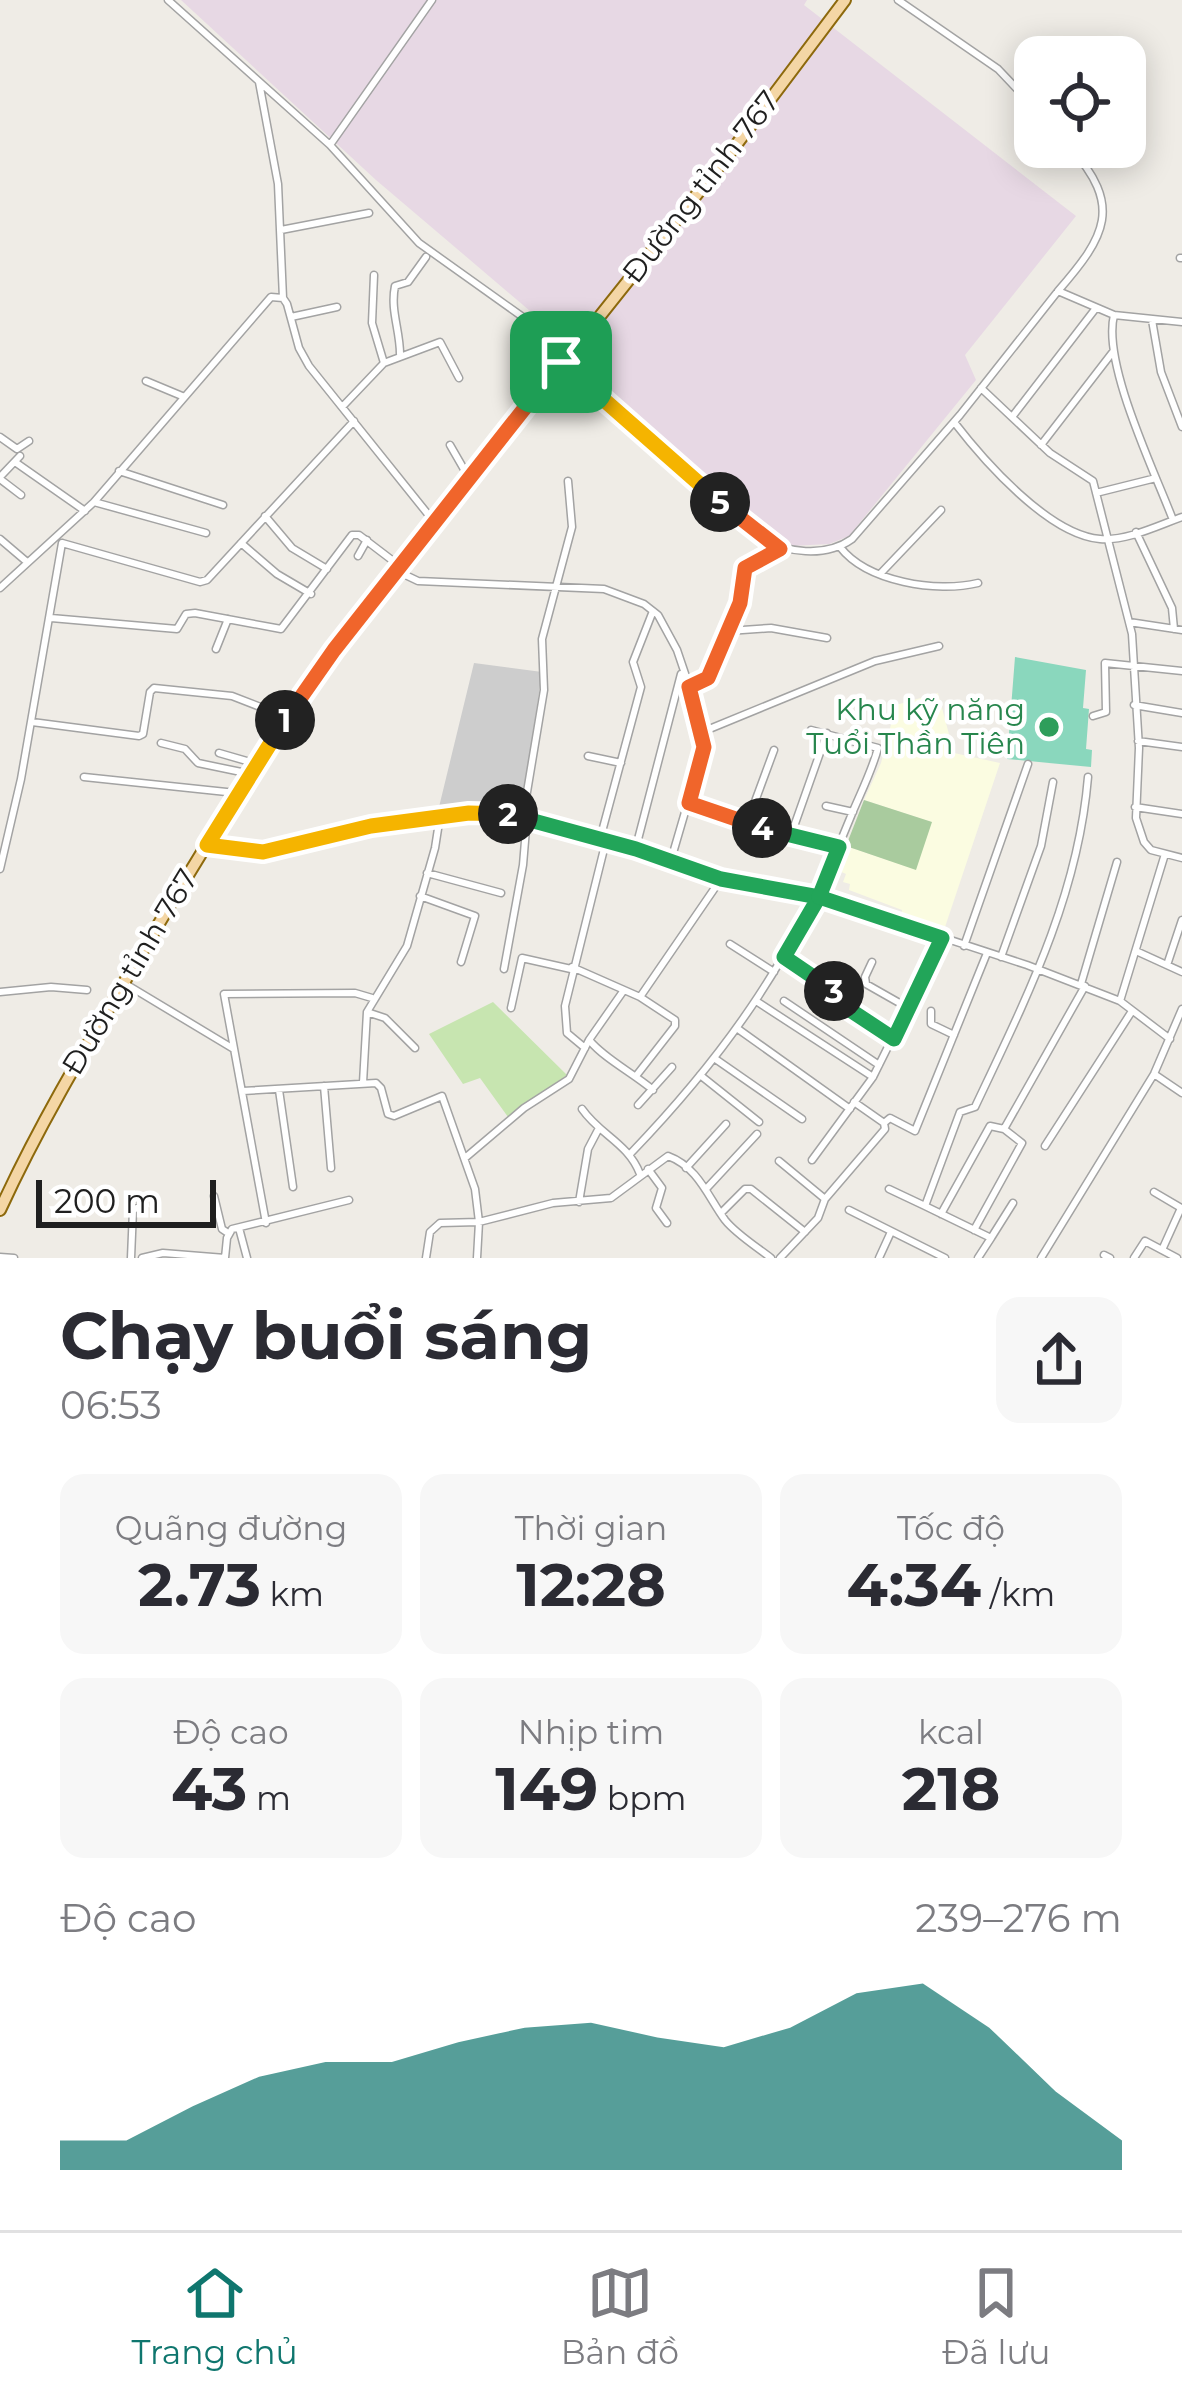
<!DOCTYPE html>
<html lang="vi">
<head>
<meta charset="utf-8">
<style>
  body { margin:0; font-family:Montserrat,sans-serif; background:#f7f7f7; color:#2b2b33; height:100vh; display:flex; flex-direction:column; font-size:45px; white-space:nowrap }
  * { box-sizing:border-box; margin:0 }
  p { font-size:39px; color:#7c7c81 }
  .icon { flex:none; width:66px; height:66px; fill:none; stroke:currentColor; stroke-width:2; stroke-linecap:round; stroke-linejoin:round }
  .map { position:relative; height:1258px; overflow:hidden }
  .sheet { display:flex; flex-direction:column; background:#fff; flex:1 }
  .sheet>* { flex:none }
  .buttons { position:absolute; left:1014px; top:36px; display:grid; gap:24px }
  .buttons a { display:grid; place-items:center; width:132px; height:132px; border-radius:24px; background:#fff; box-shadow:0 6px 30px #0003; font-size:60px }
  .scale { position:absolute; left:36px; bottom:30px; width:180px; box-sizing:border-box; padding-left:12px; border:6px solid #1f1f1f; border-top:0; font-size:33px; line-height:42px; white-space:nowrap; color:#1f1f1f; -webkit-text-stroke:9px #fff; paint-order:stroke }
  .pin { position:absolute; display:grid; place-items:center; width:102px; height:102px; color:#fff; margin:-51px; border-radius:24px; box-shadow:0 6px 18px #0006 }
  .km { position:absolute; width:60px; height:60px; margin:-30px; border-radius:50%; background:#222; color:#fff; font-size:33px; line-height:60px; text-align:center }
  .round { display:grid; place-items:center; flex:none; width:126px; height:126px; border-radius:24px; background:#f7f7f7 }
  .head { display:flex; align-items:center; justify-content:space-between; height:204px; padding:0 60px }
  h1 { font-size:66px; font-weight:700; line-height:90px }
  .figures { display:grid; grid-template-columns:repeat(3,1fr); gap:18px; height:204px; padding:12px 60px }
  .figures div { display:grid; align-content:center; border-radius:24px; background:#f7f7f7; text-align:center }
  .figures b { font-size:60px; font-weight:700 }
  .figures small { font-size:33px; font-weight:400 }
  .figures p { font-size:33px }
  .chart { height:336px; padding:24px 60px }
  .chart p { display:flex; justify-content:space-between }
  .chart svg { width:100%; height:216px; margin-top:12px; fill:#0f766e; opacity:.7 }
  .menu { display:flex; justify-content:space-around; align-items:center; height:168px; border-top:3px solid #e1e1e2; background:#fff; font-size:33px; color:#7c7c81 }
  .menu a { display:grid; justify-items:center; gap:6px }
  .menu .active { color:#0f766e }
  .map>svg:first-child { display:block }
</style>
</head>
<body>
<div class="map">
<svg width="1182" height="1258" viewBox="0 0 1182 1258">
  <rect width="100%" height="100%" fill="#efece6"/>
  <path fill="#e7d8e4" d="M181 0H807L804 5 1076 216 965 355 976 380 849 536 829 544 791 546 776 542 563 367 576 350 376 180Z"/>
  <path fill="#fbfce1" d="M938 693 954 753 1000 763 944 930 901 915 902 910 849 890 850 884 843 882 846 874 837 870 846 846 915 869 931 822 864 800 881 763 896 705Z"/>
  <path fill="#cdcdcd" d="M474 663 542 672 522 808 485 803 479 807H439Z"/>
  <path fill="#c7e5b0" d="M493 1002 567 1075 508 1117 480 1078 463 1084 429 1034Z"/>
  <path fill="#a9cb9e" d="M864 800 932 822 916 870 846 846Z"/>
  <path fill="#8ad7bd" d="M1015 657 1086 670 1083 708 1089 709 1086 749 1092 750 1091 767 1007 759Z"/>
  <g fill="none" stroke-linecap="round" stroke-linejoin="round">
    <g stroke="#a3a3a3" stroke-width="9">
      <path id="minor" d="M168 0 330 145 419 243 569 350
        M898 0 998 69 1035 108
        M259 82 278 184 283 298
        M330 145 432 0
        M281 230 369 213
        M1180 258H1182
        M374 275 372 323 384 363
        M1058 291C1106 236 1123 206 1070 147
        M1114 315C1102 363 1154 470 1173 520
        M291 317 337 307
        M1152 320 1161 372 1182 427
        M400 354C400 330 390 310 395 286L408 282 426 257
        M564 364 760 537C786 553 825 558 852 539L960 415 1058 291 1114 315 1182 322
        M146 381 182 396
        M981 388 1050 453 1093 481 1132 634 1139 748 1136 818 1144 842 1151 850 1182 858
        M343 406 384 363 440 342 459 378
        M1012 417 1096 308
        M954 422C984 461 1049 535 1100 539 1127 541 1157 526 1182 517
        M0 437 17 449 29 441
        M450 445 469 478
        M1041 445 1112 353
        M15 462 85 511
        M119 471 223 505
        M0 477 20 456
        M0 479 21 495
        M1096 493 1156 478
        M94 502 206 533
        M265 516 292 548 327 569
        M1136 532 1172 608 1174 629
        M0 539 27 562
        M62 543 200 582 207 580 354 421
        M241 543 277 574 311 594
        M840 547C867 582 937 593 978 583
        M358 556 367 540
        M397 571 418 581 604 589 644 604 658 615 677 650 696 706 704 747 671 860
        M881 573 941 510
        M0 588 94 502 271 297 283 298 287 304 299 348 309 366 435 523
        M51 618 177 629 186 614 195 613 281 629 352 535H359L401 567
        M1129 622 1182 630
        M728 631 771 628 827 638
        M216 649 228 619
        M689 687 708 678 740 603 745 568 780 549
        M1134 705 1182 713
        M1093 716 1106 712 1105 663 1182 671
        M32 722 139 736 143 734 150 692 154 688 232 696 286 717
        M702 732 875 661 939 646
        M1138 741 1182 747
        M161 743 185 749 198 763 251 774
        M219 753 257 764
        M588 756 621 763
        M84 777 236 793
        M689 803 727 818 839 847
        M826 806 853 812
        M1135 807 1182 814
        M523 816 544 690 542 639 572 527 568 481
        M747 823 774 750
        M791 835 827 733
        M600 839 641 687 633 662 653 611
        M207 845 263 852 371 826 432 817 486 812 523 816 636 849 721 879 819 897 1027 965 1120 1001 1170 1039
        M636 847 681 674
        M0 869 21 779 62 543
        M427 873 501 893
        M420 896 475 916 461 962
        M730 944 774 972
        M964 946 1028 764
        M1136 951 1182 972
        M784 957 894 1039
        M1001 957 1041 846 1053 782
        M872 962 865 977 866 984 910 1009
        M1167 965 1182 920
        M572 967 640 997 675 1020V1026L636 1076
        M504 969 523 865 527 817
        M124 983 232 1048
        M1081 984 1117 862
        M0 992 51 987 87 990
        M640 997 721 879
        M756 1001 873 1077
        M784 1001 879 1065
        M1120 1001 1165 854
        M511 1008 522 958 571 969
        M931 1011V1024L954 1035
        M367 1012 385 1018 415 1048
        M738 1029 850 1109
        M590 1041C605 1059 633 1073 653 1090
        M585 1048 567 1033 565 1006 606 841
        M714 1058 802 1119
        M1154 1074 1182 1093
        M700 1075 759 1122
        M363 1083 367 1012 407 946 435 848 440 816
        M324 1086 331 1168
        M279 1090 293 1187
        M243 1091 376 1083 381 1088 388 1114 394 1116 442 1096 475 1189 479 1222 477 1258
        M638 1105 672 1067
        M582 1109C600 1135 628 1143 640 1174
        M884 1123 890 1118 915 1131 987 953
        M1004 1129 1085 986
        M1045 1146 1132 1011
        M631 1153C732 1048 797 951 851 816 860 794 872 771 878 748L811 730
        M465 1158 524 1108 569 1079 589 1040 624 990
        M812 1160 873 1077 942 938
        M779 1161 825 1199
        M686 1168 726 1124
        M648 1169 662 1188 656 1208 667 1223
        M706 1189 757 1134
        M889 1189 925 1206
        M1154 1192 1181 1208 1162 1250
        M214 1196 222 1229 228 1233
        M579 1202 588 1149 599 1128
        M1013 1203 991 1238 925 1206 960 1112 975 1107C1026 999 1078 897 1088 777
        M849 1210 945 1258
        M722 1212 745 1189H751L805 1232
        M941 1214 990 1126 1004 1129 1022 1143 974 1230
        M266 1223 224 994 355 993 372 998
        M239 1228 247 1258
        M1104 1255 1110 1258
        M0 1257 14 1258
        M131 1258 133 1210 141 1206V1197
        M142 1258 163 1253 225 1258 227 1238 232 1229 349 1200
        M426 1258 430 1232 440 1223 479 1222 553 1203 611 1198 668 1156C698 1167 708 1197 725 1220 736 1234 757 1247 771 1258
        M780 1258 818 1218 825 1199 885 1129 884 1123 854 1102
        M879 1258 890 1234
        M978 1258 991 1238
        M1041 1258 1154 1074 1182 1009
        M1134 1258 1145 1241 1177 1258"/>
    </g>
    <g stroke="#8d690c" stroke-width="14">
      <path id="primary" d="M0 1210C44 1114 98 1027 151 937 209 839 268 743 334 650L733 149 845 0"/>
    </g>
    <use href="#minor" stroke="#fff" stroke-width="6"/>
    <use href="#primary" stroke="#f4d6a5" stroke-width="10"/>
  </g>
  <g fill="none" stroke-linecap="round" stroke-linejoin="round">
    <g stroke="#fff" stroke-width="24">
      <path id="split-1" d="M285 720 334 650 561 362"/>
    </g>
    <g stroke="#fff" stroke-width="24">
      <path id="split-2" d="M285 720 207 845 263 852 371 826 469 813 508 814"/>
    </g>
    <g stroke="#fff" stroke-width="24">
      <path id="split-3" d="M508 814 636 849 721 879 819 897 784 957 834 991"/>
    </g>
    <g stroke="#fff" stroke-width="24">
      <path id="split-4" d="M762 828 839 847 819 897 942 938 894 1039 850 1010 834 991"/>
    </g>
    <g stroke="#fff" stroke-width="24">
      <path id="split-5" d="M720 502 780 549 745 568 740 603 708 678 689 687 704 747 689 803 762 828"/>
    </g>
    <g stroke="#fff" stroke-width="24">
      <path id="split-6" d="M561 362 720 502"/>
    </g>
    <use href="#split-1" stroke="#f0652b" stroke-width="15"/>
    <use href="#split-2" stroke="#f5b400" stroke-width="15"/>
    <use href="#split-3" stroke="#22a559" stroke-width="15"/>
    <use href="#split-4" stroke="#22a559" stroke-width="15"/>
    <use href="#split-5" stroke="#f0652b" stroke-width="15"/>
    <use href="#split-6" stroke="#f5b400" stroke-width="15"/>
  </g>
  <circle fill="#2e9e5b" stroke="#fff" stroke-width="4.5" cx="1049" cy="727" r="12"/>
  <g text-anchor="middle" stroke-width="9" stroke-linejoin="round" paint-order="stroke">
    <g font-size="30" fill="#1f1f1f" stroke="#fff">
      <text transform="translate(701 187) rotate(-52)" y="10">Đường tỉnh 767</text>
      <text transform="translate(130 972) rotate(-59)" y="10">Đường tỉnh 767</text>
    </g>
    <g font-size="30" fill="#27864d" stroke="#fff" text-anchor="end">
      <text x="1025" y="720">Khu kỹ năng<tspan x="1025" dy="34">Tuổi Thần Tiên</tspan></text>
    </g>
  </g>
</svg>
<div class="buttons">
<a><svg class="icon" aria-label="locate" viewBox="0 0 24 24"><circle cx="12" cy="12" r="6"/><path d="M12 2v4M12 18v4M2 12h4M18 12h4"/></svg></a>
</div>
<div class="scale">200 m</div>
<div class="pin" style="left:561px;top:362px;background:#1e9e55"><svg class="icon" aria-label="arrive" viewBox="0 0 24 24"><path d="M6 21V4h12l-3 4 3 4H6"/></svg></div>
<b class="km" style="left:285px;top:720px">1</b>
<b class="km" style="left:508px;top:814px">2</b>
<b class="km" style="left:834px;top:991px">3</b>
<b class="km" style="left:762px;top:828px">4</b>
<b class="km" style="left:720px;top:502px">5</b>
</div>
<section class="sheet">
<div class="head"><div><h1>Chạy buổi sáng</h1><p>06:53</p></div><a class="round"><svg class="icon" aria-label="share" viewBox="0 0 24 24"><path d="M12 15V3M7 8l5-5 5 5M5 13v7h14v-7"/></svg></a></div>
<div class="figures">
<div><p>Quãng đường</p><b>2.73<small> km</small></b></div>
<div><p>Thời gian</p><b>12:28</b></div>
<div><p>Tốc độ</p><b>4:34<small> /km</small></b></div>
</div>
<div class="figures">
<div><p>Độ cao</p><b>43<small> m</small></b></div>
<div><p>Nhịp tim</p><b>149<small> bpm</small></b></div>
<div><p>kcal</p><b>218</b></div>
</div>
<div class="chart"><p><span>Độ cao</span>239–276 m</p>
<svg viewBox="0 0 160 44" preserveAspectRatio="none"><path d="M0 44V38L10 38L20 31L30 25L40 22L50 22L60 18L70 15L80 14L90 17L100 19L110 15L120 8L130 6L140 15L150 28L160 38V44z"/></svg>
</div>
</section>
<nav class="menu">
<a class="active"><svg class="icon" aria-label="home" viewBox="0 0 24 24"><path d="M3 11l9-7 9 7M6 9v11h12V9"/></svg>Trang chủ</a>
<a><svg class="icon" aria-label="map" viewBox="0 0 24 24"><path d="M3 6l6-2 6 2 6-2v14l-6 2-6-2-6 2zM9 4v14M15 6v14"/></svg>Bản đồ</a>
<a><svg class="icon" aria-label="saved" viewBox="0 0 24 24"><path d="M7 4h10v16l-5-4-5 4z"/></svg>Đã lưu</a>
</nav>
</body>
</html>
